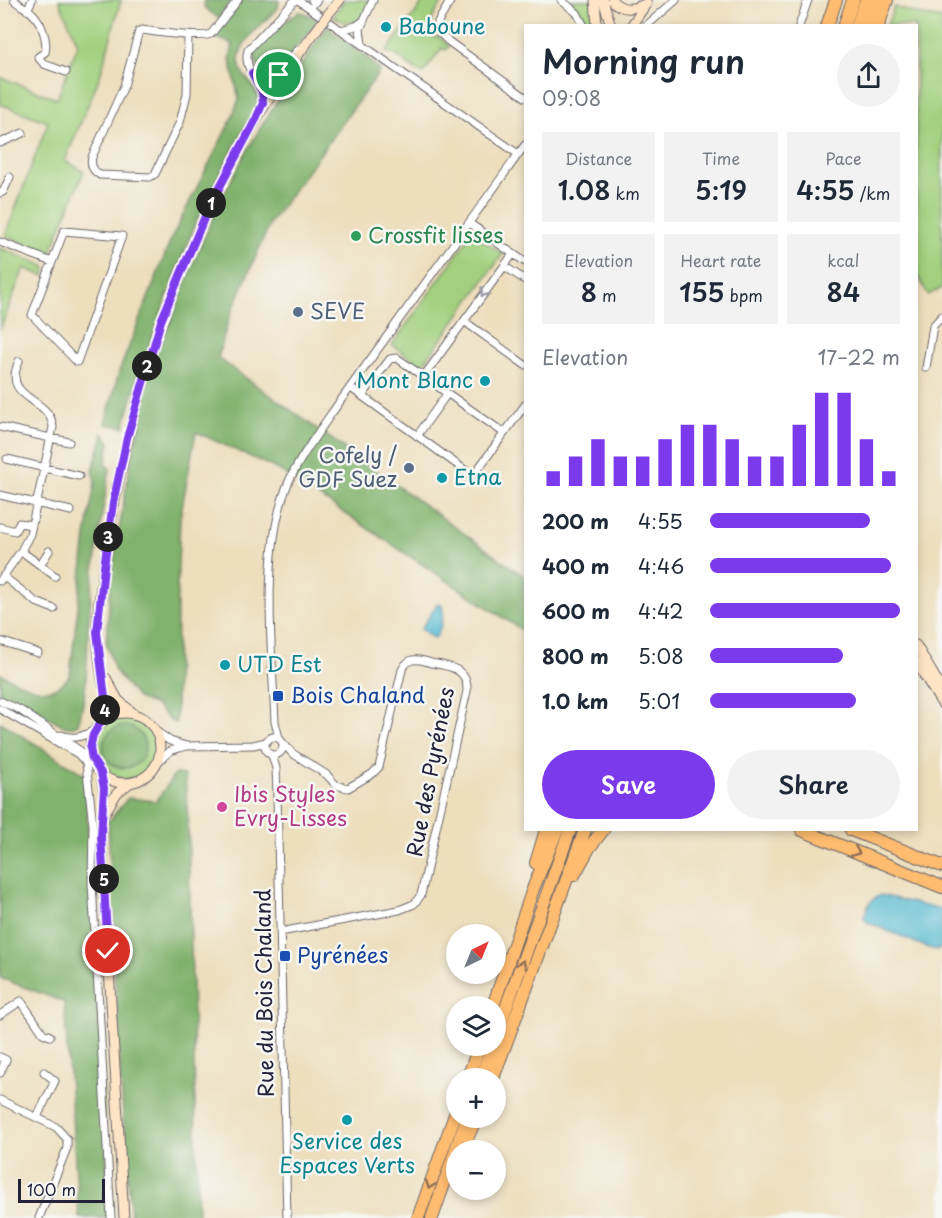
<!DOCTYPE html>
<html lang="en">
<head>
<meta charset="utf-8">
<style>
  body { margin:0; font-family:"Playpen Sans",sans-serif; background:#f2f2f3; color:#1f2937; height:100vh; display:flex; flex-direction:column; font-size:22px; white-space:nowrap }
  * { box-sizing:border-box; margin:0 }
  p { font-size:20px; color:#747a83 }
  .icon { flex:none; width:33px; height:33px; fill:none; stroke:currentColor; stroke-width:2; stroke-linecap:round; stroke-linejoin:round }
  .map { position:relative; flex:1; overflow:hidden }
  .panel { position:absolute; left:524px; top:24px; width:394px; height:807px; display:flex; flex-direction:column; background:#fff; border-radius:0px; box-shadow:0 3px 9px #0003 }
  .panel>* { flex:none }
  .needle { width:39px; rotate:43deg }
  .tools { position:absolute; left:446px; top:924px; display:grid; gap:12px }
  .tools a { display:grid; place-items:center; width:60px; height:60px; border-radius:50%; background:#fff; box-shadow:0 3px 9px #0003; font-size:30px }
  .scale { position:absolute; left:18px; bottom:15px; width:87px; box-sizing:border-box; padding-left:6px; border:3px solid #22223b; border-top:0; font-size:16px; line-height:21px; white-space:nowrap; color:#22223b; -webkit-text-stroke:4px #f6f6f2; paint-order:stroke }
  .pin { position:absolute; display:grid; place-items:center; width:51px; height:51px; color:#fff; margin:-26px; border:3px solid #fff; border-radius:50%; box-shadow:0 2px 6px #0007 }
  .km { position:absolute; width:30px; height:30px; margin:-15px; border-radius:50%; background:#222; color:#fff; font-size:16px; line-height:30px; text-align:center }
  .round { display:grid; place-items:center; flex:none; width:63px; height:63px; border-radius:32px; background:#f2f2f3 }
  .summary { display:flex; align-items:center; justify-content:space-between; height:102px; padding:0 18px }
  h1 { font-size:33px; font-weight:600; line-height:45px }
  .figures { display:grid; grid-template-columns:repeat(3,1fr); gap:9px; height:102px; padding:6px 18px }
  .figures div { display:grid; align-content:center; border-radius:0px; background:#f2f2f3; text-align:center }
  .figures b { font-size:26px; font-weight:600 }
  .figures small { font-size:16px; font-weight:400 }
  .figures p { font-size:16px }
  .chart { height:168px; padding:12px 18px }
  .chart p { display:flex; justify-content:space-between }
  .chart svg { width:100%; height:108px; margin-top:6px; stroke:#7c3aed; stroke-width:6 }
  .cta { display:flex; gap:12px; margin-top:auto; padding:12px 18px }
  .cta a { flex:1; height:69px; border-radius:36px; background:#7c3aed; color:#fff; font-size:24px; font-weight:600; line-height:69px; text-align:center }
  .cta a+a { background:#f2f2f3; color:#1f2937 }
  ul { padding:0 18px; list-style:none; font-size:20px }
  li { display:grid; grid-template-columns:96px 72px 1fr; align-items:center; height:45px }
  li i { height:15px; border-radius:8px; background:#7c3aed }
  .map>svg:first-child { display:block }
</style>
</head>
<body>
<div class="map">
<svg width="942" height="1218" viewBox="0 0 942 1218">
  <rect width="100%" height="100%" fill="#f6f6f2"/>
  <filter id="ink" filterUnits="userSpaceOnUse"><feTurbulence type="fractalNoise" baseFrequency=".0167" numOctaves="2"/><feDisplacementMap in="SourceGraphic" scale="12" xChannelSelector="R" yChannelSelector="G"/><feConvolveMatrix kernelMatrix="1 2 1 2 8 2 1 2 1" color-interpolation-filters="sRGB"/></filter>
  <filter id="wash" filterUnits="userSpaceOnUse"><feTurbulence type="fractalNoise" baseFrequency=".008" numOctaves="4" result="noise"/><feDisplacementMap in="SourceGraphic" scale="24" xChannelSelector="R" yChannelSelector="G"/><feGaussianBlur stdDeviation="1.35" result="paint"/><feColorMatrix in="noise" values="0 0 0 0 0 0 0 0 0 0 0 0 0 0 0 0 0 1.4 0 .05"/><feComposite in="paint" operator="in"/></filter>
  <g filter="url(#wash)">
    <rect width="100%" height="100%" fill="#eddebc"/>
    <path fill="#a2d07e" stroke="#62795c" stroke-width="1.5" d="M59 0H121L100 76 65 161 84 171 50 254 5 236 48 122 0 104V77L57 99 78 44Z
      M344 0H370L363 16 356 24 354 22H344L333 17Z
      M425 0H444C435 13 427 22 434 38L438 36 449 46 446 50 442 48 423 74C409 69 400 53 386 52Z
      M572 0H593L594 25H588Z
      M894 7 925 16 942 19V288L928 295 916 272V26L887 25Z
      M470 236H477L503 254 422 366 392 345Z
      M0 248 45 266 46 269 44 276 24 268 0 330Z
      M95 748a31 31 0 1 1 62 0a31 31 0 1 1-62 0Z"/>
    <path fill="#81b26d" stroke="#526a54" stroke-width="1.5" d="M205 0H232L218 18 204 7Z
      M242 0H279L278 8C259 28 221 53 249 81 254 86 259 94 258 101 256 114 245 127 239 138 225 163 214 190 200 216L197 219 140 369 124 427 105 424 119 372 172 237 231 120 239 99 230 59 233 44 214 37Z
      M299 12 305 13 319 20 278 70C264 76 257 69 254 56 263 39 283 22 299 12Z
      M327 27 364 55 380 71 270 223 228 321 218 358 525 577V632L279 470 196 432 180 518 177 590 176 723 171 721 156 706 137 698 115 671 106 643 111 577 130 465 144 408 137 404 163 319 170 323C192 263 217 203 249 147 273 106 300 66 327 27Z
      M103 434 110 442 106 464 110 469C101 519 93 569 89 619 86 653 89 691 78 724L72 727H66L23 703 0 693V674C25 684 50 704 70 675L86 536 95 482 93 470Z
      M0 722 85 775 110 1218H79L64 1002 0 978Z
      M103 747a21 21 0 1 1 42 0a21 21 0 1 1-42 0Z
      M175 774 185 775 188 820 198 1218H131L118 1045 108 822 128 798 156 801Z"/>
    <path fill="#52b9d0" stroke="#3a6e86" stroke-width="1.5" d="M437 604H441C446 612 441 630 435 638L431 637 421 629Z
      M881 895 942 910V948L937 950 928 948 867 922 864 918C867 906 869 900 881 895Z"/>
  </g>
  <g filter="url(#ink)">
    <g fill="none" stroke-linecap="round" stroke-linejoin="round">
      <g stroke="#696468" stroke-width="9">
        <path id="minor" d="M14 0C20 6 29 9 34 15 42 24 48 41 45 52L38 57 44 64 66 72
          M298 0 518 154
          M312 0 314 3 317 0
          M451 0 438 22 440 33 448 41 525 97
          M561 0 577 13 584 26
          M27 10 32 0
          M646 26 676 0
          M799 26 808 0
          M341 30 356 26 363 21
          M188 35 187 94 180 122 155 174 150 177 100 175C93 171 90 165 92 157L124 86 139 31 142 30C156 32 200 39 211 34L238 0
          M362 44 360 29 373 0
          M254 74C276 88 285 63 298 50
          M261 108C269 85 241 72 248 50L295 0
          M0 143 23 133
          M0 193 3 192 10 177
          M469 223 525 262
          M64 231 122 236 77 362 32 315Z
          M0 242 52 262
          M504 266 525 280
          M464 321 525 365
          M926 368 933 326 942 316
          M424 376 513 254
          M351 388 473 476 525 405
          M362 396 390 359 397 358 504 433
          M0 427 69 442
          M417 436 447 394
          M7 459 79 476
          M0 495 71 511
          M0 527 15 531 19 523 32 525
          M21 551 55 576
          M40 565 49 551
          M3 576 36 602 54 609
          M0 581 21 551 30 534 53 427C50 396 1 401 19 361
          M0 641 38 653
          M0 701 20 710 92 759
          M0 709 78 754 86 763 93 825 92 883 111 1218
          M157 732 170 741 186 746
          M61 735C74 740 84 736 95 730
          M265 746a9 9 0 1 1 18 0a9 9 0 1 1-18 0Z
          M279 738 275 722C272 648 260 549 289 481 300 457 316 436 331 414L525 145
          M272 755 276 768 277 795 287 1218
          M157 763 170 751 186 746 253 745 266 742
          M280 932 399 910 414 904 421 895 467 691C468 668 449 666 431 663 426 661 418 659 412 660 408 661 404 666 402 670L379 767 372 774 348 788 336 785 327 775 292 753 283 743
          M0 1015 21 1001 43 1033 50 1036
          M0 1057 6 1060 0 1073
          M0 1100 56 1127 67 1139V1148L39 1218
          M37 1117 55 1081 44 1072"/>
      </g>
      <g stroke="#696468" stroke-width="11">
        <path id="secondary" d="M595 0 597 26
          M603 0 611 26
          M612 0C622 12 634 9 647 3
          M329 13 340 0
          M631 26 647 3
          M916 645 942 689
          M916 662 942 704
          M106 678 118 700 133 713
          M90 748a35 35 0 1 1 70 0a35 35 0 1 1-70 0Z
          M100 723C103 718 105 712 106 706 107 699 105 691 103 684 100 667 98 651 97 634 97 608 102 579 106 553 134 362 203 178 321 24
          M101 773 105 798 101 836 124 1218
          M106 811 117 793 130 783"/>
      </g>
      <g stroke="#696468" stroke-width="14">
        <path id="trunk" d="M827 26 836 0
          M878 26 887 0
          M802 830 942 887
          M851 830 942 866"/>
      </g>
      <g stroke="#696468" stroke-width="14">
        <path id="motorway" d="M844 26 853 0
          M857 26 866 0
          M868 26 876 0
          M536 863 546 830
          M574 875 589 848 603 830
          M493 1006 533 889 557 830
          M495 1038 570 830
          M468 1078 479 1046
          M481 1078 492 1046
          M493 1078 585 830
          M466 1141 476 1118
          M418 1218 456 1112
          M432 1218 467 1118"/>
      </g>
      <use href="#minor" stroke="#fff" stroke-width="7"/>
      <use href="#secondary" stroke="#ffe4c6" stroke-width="9"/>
      <use href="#trunk" stroke="#febc70" stroke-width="12"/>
      <use href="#motorway" stroke="#febc70" stroke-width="12"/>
      <g stroke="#696468" stroke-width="11" stroke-linecap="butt">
        <path id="secondary-bridge" d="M321 24 329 13"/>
      </g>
      <use href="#secondary-bridge" stroke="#ffe4c6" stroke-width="9"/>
    </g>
    <defs><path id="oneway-chevron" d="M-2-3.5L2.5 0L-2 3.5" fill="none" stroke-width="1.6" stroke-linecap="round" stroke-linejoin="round" transform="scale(1.5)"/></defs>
    <use stroke="#9c9ca7" href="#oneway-chevron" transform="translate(484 293) rotate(126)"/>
    <g stroke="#906f56">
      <use href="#oneway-chevron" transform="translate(856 852) rotate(22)"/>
      <use href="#oneway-chevron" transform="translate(522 964) rotate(-70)"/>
      <use href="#oneway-chevron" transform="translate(430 1185) rotate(110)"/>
    </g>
  </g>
  <g fill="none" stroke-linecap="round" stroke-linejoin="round" filter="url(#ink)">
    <g stroke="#fff" stroke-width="12">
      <path id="route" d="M108 951 101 836 104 788 101 773 92 759 90 748 93 735 100 723 106 706 97 632 104 567 113 503 127 438 161 321 208 209 255 121 263 103 262 91 252 73 264 78 279 75"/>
    </g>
    <use href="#route" stroke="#7c3aed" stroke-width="8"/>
  </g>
  <g fill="#0f9aa8" stroke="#f6f6f2" stroke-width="2">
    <circle cx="386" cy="27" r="6"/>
    <circle cx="485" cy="381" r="6"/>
    <circle cx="442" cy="478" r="6"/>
    <circle cx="225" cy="665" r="6"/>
    <circle cx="347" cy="1120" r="6"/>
  </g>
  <circle fill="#2e9e5b" stroke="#f6f6f2" stroke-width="2" cx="356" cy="236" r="6"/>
  <g fill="#5c6f8a" stroke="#f6f6f2" stroke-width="2">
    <circle cx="298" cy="312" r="6"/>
    <circle cx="409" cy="468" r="6"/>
  </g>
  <g fill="#1a4fb4" stroke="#f6f6f2" stroke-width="2">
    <rect x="272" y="690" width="12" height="12" rx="3"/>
    <rect x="279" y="950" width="12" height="12" rx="3"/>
  </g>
  <circle fill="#d1479c" stroke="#f6f6f2" stroke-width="2" cx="222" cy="807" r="6"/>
  <g text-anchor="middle" stroke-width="5" stroke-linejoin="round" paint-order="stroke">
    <g font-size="21" fill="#0d838f" stroke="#f6f6f2" text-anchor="start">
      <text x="398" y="34">Baboune</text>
      <text x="473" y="388" text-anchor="end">Mont Blanc</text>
      <text x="454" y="485">Etna</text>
      <text x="237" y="672">UTD Est</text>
      <text x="347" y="1149" text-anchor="middle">Service des<tspan x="347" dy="24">Espaces Verts</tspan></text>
    </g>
    <g font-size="21" fill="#27864d" stroke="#f6f6f2" text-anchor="start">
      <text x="368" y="243">Crossfit lisses</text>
    </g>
    <g font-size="21" fill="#4e5e75" stroke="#f6f6f2" text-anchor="start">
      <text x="310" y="319">SEVE</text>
      <text x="397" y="463" text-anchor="end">Cofely /<tspan x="397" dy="24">GDF Suez</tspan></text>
    </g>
    <g font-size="21" fill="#164399" stroke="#f6f6f2" text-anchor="start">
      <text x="290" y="703">Bois Chaland</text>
      <text x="297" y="963">Pyrénées</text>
    </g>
    <g font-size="21" fill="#22223b" stroke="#f6f6f2">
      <text transform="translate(431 772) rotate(-79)" y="7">Rue des Pyrénées</text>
      <text transform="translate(265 993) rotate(-91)" y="7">Rue du Bois Chaland</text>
    </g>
    <g font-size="21" fill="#b23c85" stroke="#f6f6f2" text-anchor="start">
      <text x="234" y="802">Ibis Styles<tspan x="234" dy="24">Evry-Lisses</tspan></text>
    </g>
  </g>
</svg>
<div class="tools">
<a><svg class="needle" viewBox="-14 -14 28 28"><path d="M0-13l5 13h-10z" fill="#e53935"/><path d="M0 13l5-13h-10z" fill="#747a83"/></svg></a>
<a><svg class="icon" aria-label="layers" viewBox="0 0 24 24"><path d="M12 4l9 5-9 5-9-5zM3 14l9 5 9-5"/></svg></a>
<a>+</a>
<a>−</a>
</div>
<div class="scale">100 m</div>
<div class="pin" style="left:279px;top:75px;background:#1e9e55"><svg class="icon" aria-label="arrive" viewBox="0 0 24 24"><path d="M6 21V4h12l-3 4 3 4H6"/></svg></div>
<div class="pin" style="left:108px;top:951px;background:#d93025"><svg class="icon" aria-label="check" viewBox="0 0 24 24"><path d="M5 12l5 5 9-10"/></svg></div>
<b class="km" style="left:211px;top:203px">1</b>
<b class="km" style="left:147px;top:366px">2</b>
<b class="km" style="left:108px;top:537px">3</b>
<b class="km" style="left:105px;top:710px">4</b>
<b class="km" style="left:104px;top:879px">5</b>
<section class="panel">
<div class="summary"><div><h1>Morning run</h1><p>09:08</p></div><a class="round"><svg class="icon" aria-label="share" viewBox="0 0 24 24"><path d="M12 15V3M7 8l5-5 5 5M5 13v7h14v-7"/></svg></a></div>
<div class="figures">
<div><p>Distance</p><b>1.08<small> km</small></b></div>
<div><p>Time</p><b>5:19</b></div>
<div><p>Pace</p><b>4:55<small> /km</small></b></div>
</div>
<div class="figures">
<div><p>Elevation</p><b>8<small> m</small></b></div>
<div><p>Heart rate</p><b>155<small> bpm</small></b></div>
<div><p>kcal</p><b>84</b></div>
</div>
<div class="chart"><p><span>Elevation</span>17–22 m</p>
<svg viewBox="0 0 160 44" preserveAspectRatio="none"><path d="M5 44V38M15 44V32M25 44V25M35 44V32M45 44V32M55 44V25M65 44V19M75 44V19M85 44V25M95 44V32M105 44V32M115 44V19M125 44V6M135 44V6M145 44V25M155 44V38"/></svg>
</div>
<ul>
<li><b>200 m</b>4:55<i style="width:84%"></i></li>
<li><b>400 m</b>4:46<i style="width:95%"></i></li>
<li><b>600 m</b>4:42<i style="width:100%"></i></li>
<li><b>800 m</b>5:08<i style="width:70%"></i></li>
<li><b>1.0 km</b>5:01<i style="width:77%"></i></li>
</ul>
<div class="cta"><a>Save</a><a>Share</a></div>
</section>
</div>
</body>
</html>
